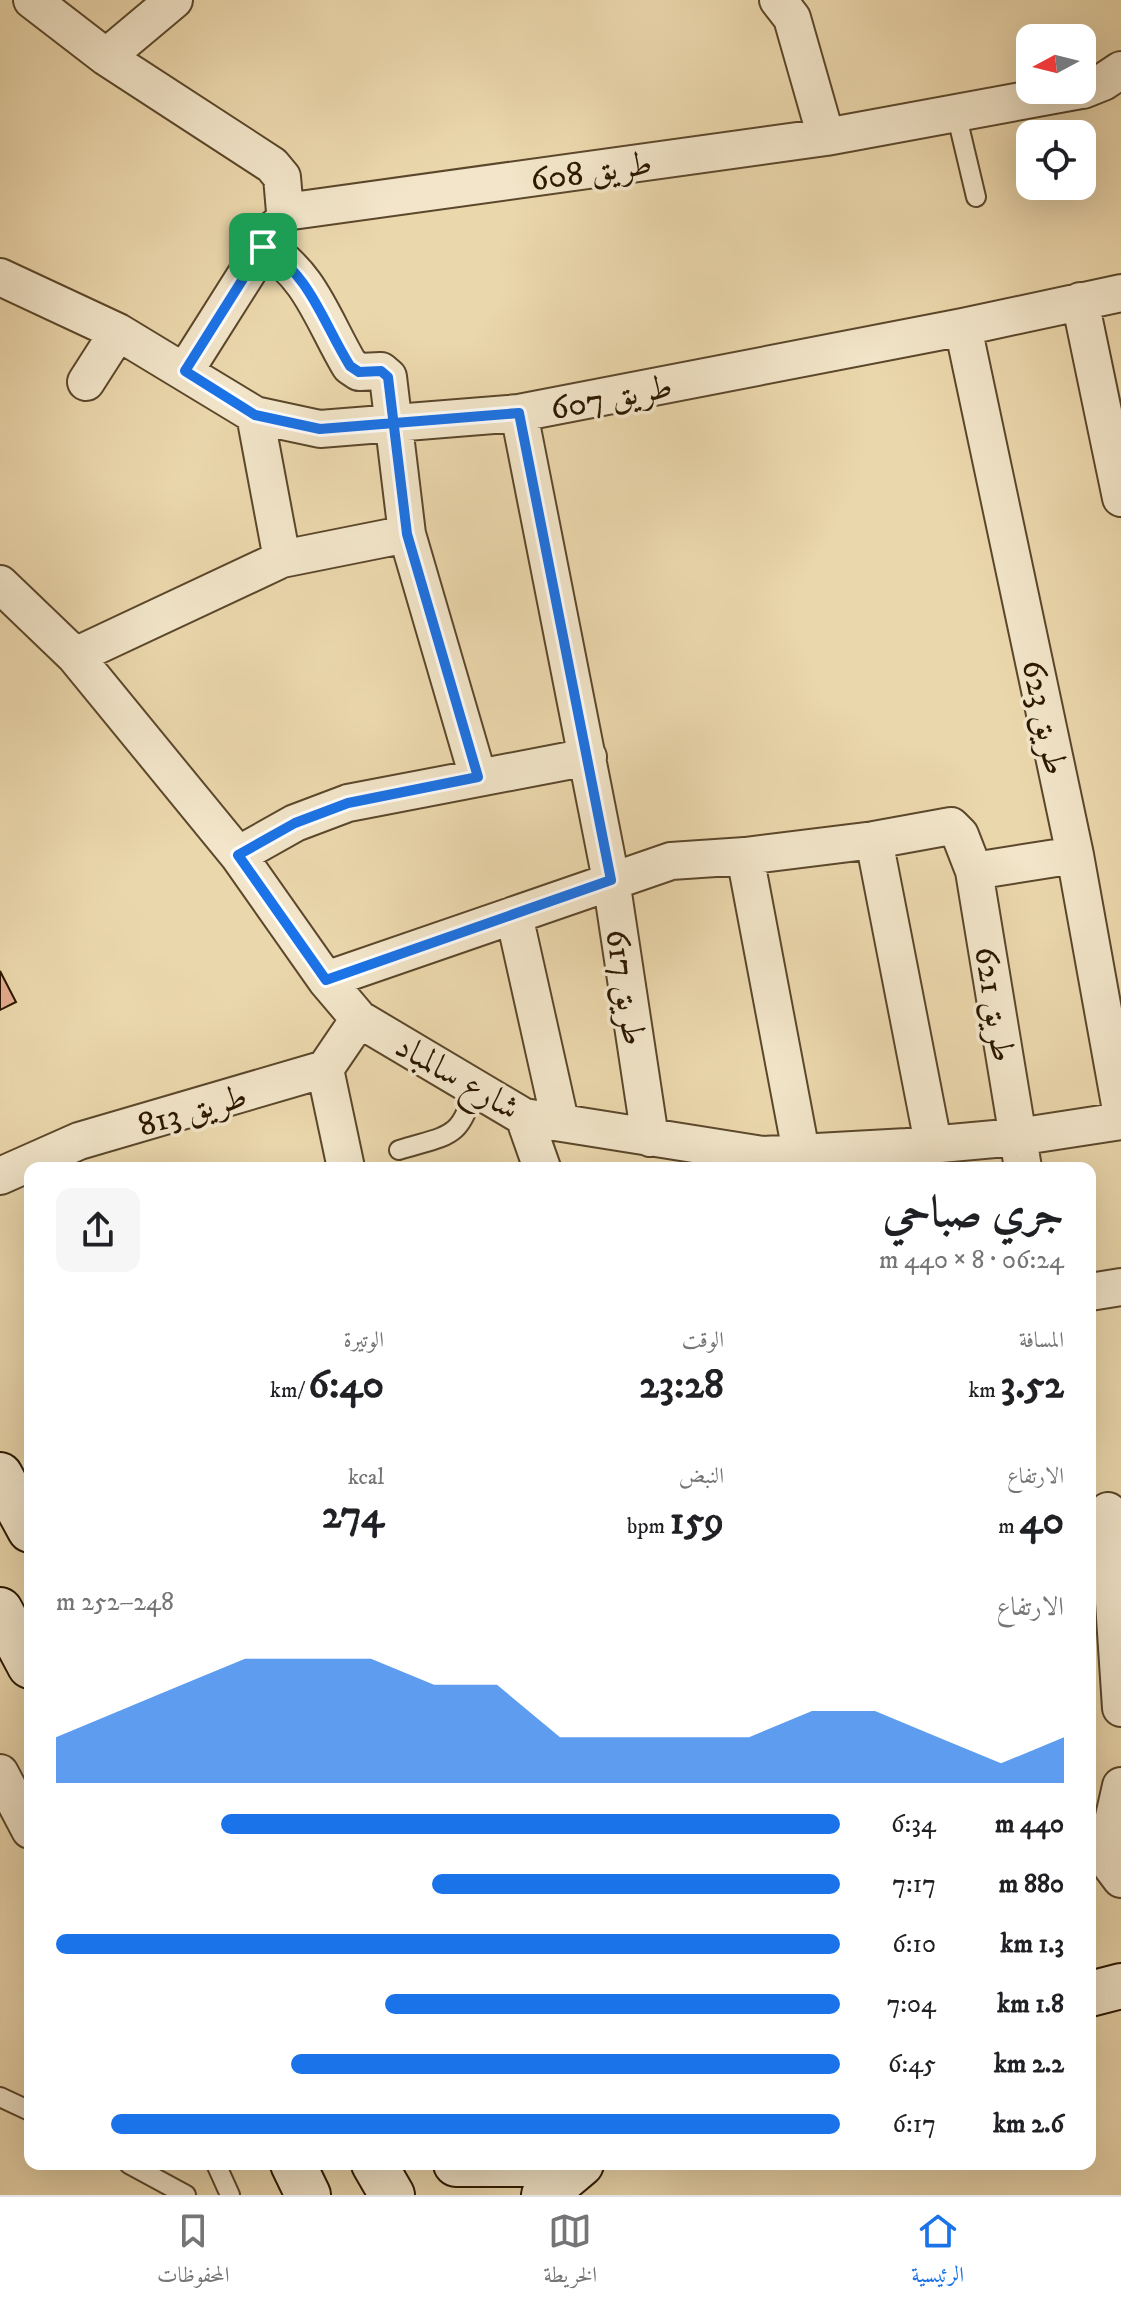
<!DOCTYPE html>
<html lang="ar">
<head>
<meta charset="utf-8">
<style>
  body { margin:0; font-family:"IM FELL DW Pica",Amiri,serif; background:#f6f6f6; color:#202124; direction:rtl; height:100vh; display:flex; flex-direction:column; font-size:30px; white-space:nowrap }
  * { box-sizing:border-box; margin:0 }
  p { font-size:26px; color:#757577 }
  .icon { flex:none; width:44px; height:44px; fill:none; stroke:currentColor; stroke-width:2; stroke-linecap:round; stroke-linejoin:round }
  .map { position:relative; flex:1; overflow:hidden; direction:ltr }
  .sheet { position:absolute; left:24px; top:1162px; width:1072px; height:1008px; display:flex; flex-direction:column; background:#fff; border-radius:16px; box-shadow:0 8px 32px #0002; direction:rtl }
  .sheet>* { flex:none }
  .needle { width:52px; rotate:263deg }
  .tools { position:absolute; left:1016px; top:24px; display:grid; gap:16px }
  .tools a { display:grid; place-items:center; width:80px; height:80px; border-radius:16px; background:#fff; box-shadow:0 8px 32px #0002; font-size:40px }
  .pin { position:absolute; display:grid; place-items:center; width:68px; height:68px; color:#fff; margin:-34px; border-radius:16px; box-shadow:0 4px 12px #0006 }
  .round { display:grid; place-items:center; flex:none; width:84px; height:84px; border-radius:16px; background:#f6f6f6 }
  .head { display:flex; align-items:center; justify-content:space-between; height:136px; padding:0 32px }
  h1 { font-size:44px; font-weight:800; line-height:60px }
  .metrics { display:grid; grid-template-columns:repeat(3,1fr); gap:12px; height:136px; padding:8px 32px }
  .metrics div { display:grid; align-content:center }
  .metrics b { font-size:40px; font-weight:800 }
  .metrics small { font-size:22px; font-weight:400 }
  .metrics p { font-size:22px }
  .chart { height:224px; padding:16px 32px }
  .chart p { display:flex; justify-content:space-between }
  .chart svg { width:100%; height:144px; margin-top:8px; fill:#1a73e8; opacity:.7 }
  ul { padding:0 32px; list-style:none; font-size:26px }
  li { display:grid; grid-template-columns:128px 96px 1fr; align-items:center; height:60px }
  li i { height:20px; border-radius:10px; background:#1a73e8 }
  .tab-bar { display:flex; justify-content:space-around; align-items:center; height:112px; border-top:2px solid #e0e0e0; background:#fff; font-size:22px; color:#757577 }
  .tab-bar a { display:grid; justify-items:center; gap:4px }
  .tab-bar .on { color:#1a73e8 }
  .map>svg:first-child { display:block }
</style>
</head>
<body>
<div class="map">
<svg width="1121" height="2195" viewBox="0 0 1121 2195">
  <rect width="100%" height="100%" fill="#ebd7ac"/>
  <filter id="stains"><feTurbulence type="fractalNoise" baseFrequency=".0025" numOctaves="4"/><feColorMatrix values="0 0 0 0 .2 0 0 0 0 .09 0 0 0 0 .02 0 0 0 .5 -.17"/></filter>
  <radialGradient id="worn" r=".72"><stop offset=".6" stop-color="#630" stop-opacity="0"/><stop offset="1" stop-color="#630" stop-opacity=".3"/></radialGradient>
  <path fill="#e5ac90" stroke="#2b1700" stroke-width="2" d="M0 971 16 1002 0 1010Z"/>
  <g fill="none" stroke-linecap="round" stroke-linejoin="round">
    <g stroke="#5b472b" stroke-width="22">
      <path id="lane" d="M956 113 976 197
        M399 1150C447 1135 462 1140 474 1087
        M0 2097 30 2111
        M129 2164 186 2195
        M216 2164 230 2195"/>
    </g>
    <g stroke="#5b472b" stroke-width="40">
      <path id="street" d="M32 0 106 57 272 165 282 177 285 212
        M778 0 792 18 826 137
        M106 57 174 0
        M1083 90 1103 82 1121 70
        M285 212 826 137 1081 90
        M263 247C310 272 324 323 350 366L359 372 381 371 388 377 407 534 478 777
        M0 277 118 332 255 415 320 429 519 413 963 327 1121 293
        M1080 301 1121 498
        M963 327 1075 855 1121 1110
        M185 371 276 227
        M86 382 118 332
        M519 413 611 880 650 1138
        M255 415 282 559
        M0 584 75 656 238 855 326 980 359 1019 524 1117 763 1155 907 1147 1017 1137 1121 1121
        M75 656 282 559 407 534
        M874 840 933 1143
        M238 855 295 823 348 803 588 757
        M745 856 804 1168
        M974 871 1075 855
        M514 915 560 1121
        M326 980 671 861 745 856 874 840 951 826 960 835 974 871 1023 1168
        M325 1069 346 1168
        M524 1117 542 1168
        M0 1176 79 1141 325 1069 359 1019
        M1090 1292 1121 1287
        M1108 1511 1121 1708
        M0 1773 30 1830
        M1121 1786 1106 1852 1112 1867 1121 1879"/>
    </g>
    <g stroke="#2b1700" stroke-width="48">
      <path id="secondary" d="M0 1475 30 1530
        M0 1610 30 1666
        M1090 1994 1121 1986
        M293 2164 308 2195
        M374 2164 392 2195
        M456 2164H537
        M544 2195 581 2164"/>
    </g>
    <use href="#lane" stroke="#f2e5c9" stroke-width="18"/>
    <use href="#street" stroke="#f2e5c9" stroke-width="36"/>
    <use href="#secondary" stroke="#f2e5c9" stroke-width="44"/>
  </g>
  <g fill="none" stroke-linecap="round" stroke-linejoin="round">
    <g stroke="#fff" stroke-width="16">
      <path id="route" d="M263 247C310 273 323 323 350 366L359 372 381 371 388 377 407 534 478 777 348 803 295 823 238 855 326 980 611 880 519 413 320 429 255 415 185 371 263 247"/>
    </g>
    <use href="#route" stroke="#1a73e8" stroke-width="10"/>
  </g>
  <g text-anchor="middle" stroke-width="7" stroke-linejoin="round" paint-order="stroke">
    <g font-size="34" fill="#2b1700" stroke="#f2e5c9">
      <text transform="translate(591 170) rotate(-8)" y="12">طريق 608</text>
      <text transform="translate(611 396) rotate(-11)" y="12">طريق 607</text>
      <text transform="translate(1046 717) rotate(78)" y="12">طريق 623</text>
      <text transform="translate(627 987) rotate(81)" y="12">طريق 617</text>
      <text transform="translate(996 1004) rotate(81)" y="12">طريق 621</text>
      <text transform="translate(458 1076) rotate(30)" y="12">شارع سالمباد</text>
      <text transform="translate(192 1109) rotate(-16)" y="12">طريق 813</text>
    </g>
  </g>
  <rect width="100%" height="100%" filter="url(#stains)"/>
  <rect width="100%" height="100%" fill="url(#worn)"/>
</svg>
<div class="tools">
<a><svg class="needle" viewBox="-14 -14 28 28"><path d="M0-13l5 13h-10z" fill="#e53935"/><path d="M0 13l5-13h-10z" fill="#757577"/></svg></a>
<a><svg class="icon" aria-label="locate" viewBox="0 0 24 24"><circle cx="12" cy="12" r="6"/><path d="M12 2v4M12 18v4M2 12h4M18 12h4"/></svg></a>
</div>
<div class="pin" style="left:263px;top:247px;background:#1e9e55"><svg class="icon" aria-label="arrive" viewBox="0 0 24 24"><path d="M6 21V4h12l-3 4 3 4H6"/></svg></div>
<section class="sheet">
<div class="head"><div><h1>جري صباحي</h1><p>06:24 · 8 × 440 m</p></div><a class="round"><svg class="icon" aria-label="share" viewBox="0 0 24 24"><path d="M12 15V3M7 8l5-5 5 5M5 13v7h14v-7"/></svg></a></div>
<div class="metrics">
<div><p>المسافة</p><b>3.52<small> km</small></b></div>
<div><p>الوقت</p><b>23:28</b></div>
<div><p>الوتيرة</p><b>6:40<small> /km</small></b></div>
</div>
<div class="metrics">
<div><p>الارتفاع</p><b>40<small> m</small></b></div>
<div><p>النبض</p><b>159<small> bpm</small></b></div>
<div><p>kcal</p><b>274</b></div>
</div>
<div class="chart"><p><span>الارتفاع</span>248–252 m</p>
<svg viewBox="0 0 160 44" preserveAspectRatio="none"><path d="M0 44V30L10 22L20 14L30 6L40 6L50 6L60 14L70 14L80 30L90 30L100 30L110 30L120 22L130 22L140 30L150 38L160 30V44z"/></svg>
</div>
<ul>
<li><b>440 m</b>6:34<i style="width:79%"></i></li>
<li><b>880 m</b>7:17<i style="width:52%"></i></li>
<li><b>1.3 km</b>6:10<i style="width:100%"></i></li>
<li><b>1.8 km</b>7:04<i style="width:58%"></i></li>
<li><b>2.2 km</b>6:45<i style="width:70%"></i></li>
<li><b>2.6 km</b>6:17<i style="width:93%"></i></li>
</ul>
</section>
</div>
<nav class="tab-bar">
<a class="on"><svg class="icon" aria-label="home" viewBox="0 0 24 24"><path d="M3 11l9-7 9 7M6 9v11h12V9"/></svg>الرئيسية</a>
<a><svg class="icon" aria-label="map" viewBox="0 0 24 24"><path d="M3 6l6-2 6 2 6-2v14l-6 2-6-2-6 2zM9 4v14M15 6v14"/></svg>الخريطة</a>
<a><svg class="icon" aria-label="saved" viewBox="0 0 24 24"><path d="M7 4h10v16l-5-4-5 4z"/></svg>المحفوظات</a>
</nav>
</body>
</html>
